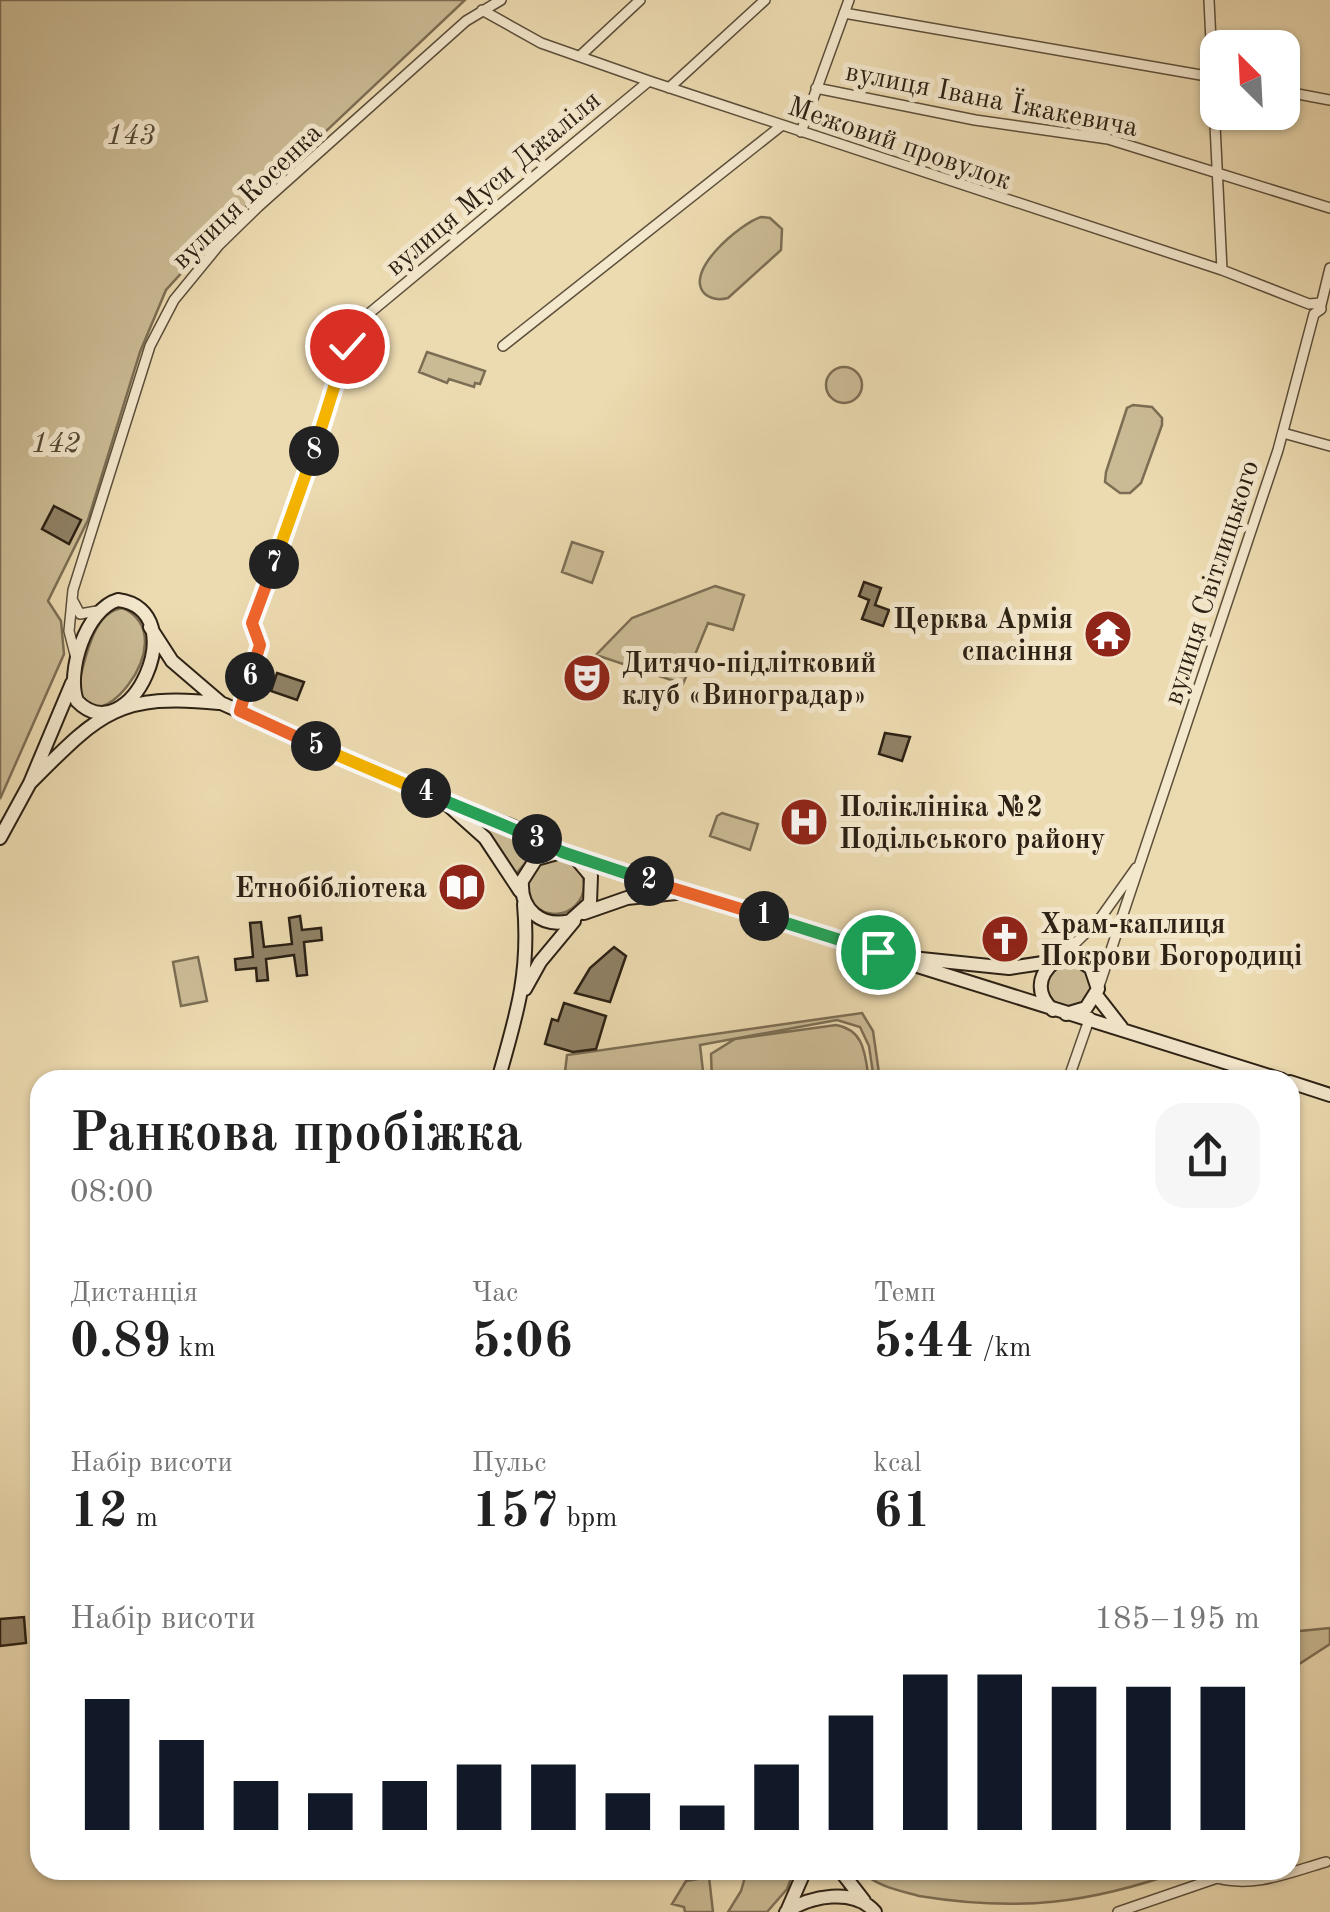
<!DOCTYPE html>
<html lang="uk">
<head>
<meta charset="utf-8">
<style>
  body { margin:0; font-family:"Old Standard TT",serif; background:#f6f6f6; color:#222; height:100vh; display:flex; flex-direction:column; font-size:38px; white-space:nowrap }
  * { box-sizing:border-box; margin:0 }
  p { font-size:32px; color:#767676 }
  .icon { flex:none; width:55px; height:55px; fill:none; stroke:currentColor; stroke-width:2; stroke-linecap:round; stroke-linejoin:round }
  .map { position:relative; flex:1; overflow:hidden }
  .drawer { position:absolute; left:30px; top:1070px; width:1270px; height:810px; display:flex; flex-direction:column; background:#fff; border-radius:30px; box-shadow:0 2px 8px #0004 }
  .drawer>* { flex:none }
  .needle { width:65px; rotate:336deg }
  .buttons { position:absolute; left:1200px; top:30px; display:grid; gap:20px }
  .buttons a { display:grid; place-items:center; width:100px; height:100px; border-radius:20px; background:#fff; box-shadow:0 2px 8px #0004; font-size:50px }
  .pin { position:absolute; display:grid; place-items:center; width:85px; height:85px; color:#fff; margin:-42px; border:5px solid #fff; border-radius:50%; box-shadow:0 2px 10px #0007 }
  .km { position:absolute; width:50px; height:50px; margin:-25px; border-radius:50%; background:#222; color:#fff; font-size:28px; line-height:50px; text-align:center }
  .round { display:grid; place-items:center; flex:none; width:105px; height:105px; border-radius:30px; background:#f6f6f6 }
  .summary { display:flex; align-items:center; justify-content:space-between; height:170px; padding:0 40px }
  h1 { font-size:55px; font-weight:700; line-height:75px }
  .stats { display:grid; grid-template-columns:repeat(3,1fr); gap:15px; height:170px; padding:10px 40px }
  .stats div { display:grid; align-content:center }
  .stats b { font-size:50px; font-weight:700 }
  .stats small { font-size:28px; font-weight:400 }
  .stats p { font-size:28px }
  .chart { height:280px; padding:20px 40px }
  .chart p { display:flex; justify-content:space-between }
  .chart svg { width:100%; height:180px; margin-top:10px; stroke:#111827; stroke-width:6 }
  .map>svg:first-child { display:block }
</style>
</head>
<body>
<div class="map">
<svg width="1330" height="1912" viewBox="0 0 1330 1912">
  <rect width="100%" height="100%" fill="#ecdab0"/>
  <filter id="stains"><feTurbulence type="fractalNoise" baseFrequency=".002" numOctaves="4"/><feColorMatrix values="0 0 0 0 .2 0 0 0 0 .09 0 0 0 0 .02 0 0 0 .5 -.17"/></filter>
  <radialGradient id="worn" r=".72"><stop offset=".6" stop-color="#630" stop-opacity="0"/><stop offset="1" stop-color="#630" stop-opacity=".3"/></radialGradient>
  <path fill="#cbbb95" stroke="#7c6e54" stroke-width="2.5" d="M0 0H465L216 235 166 290 140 352 88 520 48 601 61 621 64 654 0 799Z
    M761 217 770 218 782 229 781 250 728 298C720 300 712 300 705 294 682 272 741 223 761 217Z
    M427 352 485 371 480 384 475 383 474 387 449 379 447 383 419 372Z
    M826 385a18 18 0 1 1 36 0a18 18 0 1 1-36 0Z
    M1133 405 1152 407 1162 418V425L1141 483 1130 493H1120L1105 482 1106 472 1127 408Z
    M572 542 603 552 592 583 562 572Z
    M715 586 744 595 733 630 708 623 683 684 596 655 632 618Z
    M123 608C189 639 86 756 78 685 86 660 92 611 123 608Z
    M722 813 758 824 750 850 710 836 717 816Z
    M472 815 548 848 531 856 516 874Z
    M526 885a29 29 0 1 1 58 0a29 29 0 1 1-58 0Z
    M198 957 207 1001 181 1006 173 962Z
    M1047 985a22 22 0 1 1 44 0a22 22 0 1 1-44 0Z
    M862 1013 873 1031 880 1080H874L869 1046 860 1027 837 1020 700 1045 704 1080H564L567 1055Z
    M836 1025C865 1030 865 1055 869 1080H712L711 1054 735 1039Z
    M1330 1628V1644L1290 1670V1632Z
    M747 1870H794V1871L787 1889 767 1912H728L741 1891Z
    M867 1870H1184C1089 1904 1018 1912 919 1896 898 1890 879 1887 862 1872Z
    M709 1877 713 1912H685L684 1907 672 1904 686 1881Z"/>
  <path fill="#908165" stroke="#2c2114" stroke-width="2.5" d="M54 506 81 520 69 544 42 529Z
    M864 582 881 588 875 605 889 610 883 626 862 619 869 600 859 596Z
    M277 673 304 682 297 700 271 691Z
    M885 733 910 737 902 761 879 754Z
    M465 878 476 882 472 891 478 894 474 904 450 900 452 896 448 894 453 880 464 882Z
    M300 916 302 930 321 928 322 940 304 942 307 975 297 976 294 955 266 959 268 980 257 981 256 968 236 970 235 959 253 957 250 923 261 922 264 947 292 944 289 918Z
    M614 947 626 956 610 1002 575 993 590 968Z
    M564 1003 606 1016 596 1049 573 1052 545 1044 552 1019 558 1021Z
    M24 1617 26 1643 0 1646V1619Z"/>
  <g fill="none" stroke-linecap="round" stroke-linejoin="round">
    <g stroke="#5c4f3b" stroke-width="12">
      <path id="street" d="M1209 0 1222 270
        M482 10 541 43 649 81 1222 270 1309 304 1320 303 1321 309 1314 314 1278 450 1098 989
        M844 13 1218 78
        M580 56 640 0
        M669 88 765 0
        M816 88 975 120 1108 139 1330 208
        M1282 91 1330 100
        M801 132 849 0
        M1321 305 1330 268
        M503 346 781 126
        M1283 433 1330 446
        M72 599 80 614 97 611
        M76 658 69 631 73 590 150 346 174 300 219 245 258 207 466 21 501 0
        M240 711 260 645 252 623 347 346 360 321 649 81
        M1059 959 1099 920 1136 868
        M1068 1080 1090 1017
        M1118 1912 1217 1878C1255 1888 1290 1872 1326 1862"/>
    </g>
    <g stroke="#2c2114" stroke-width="16">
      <path id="secondary" d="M118 600C196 610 129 755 77 701 66 672 86 609 118 600Z
        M150 627 172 661 221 703 410 787 514 827 561 852
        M30 783C98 715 117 692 219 703
        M447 804 485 838 520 891
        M0 838 30 783 72 683
        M574 856 591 876 590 903 570 921C542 928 520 910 522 881L536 859 561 852 892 956 1009 968 1076 958 1091 968 1098 989 1086 1008 1066 1014
        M584 913 627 898 676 893
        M908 963 1282 1080
        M525 989 540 962 574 921
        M1096 995 1121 1027
        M1053 1010C1036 995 1037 976 1054 962
        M498 1080C517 1014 530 973 524 904
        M1290 1082 1330 1095
        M840 1870 864 1901
        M788 1909 805 1870
        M786 1912C810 1896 854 1887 875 1912"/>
    </g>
    <use href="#street" stroke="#f3e7cc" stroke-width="9"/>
    <use href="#secondary" stroke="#f3e7cc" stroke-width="12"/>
  </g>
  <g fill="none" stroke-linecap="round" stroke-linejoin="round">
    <g stroke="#fff" stroke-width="20">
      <path id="split-1" d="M764 916 878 952"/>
    </g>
    <g stroke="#fff" stroke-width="20">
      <path id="split-2" d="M649 881 764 916"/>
    </g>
    <g stroke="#fff" stroke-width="20">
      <path id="split-3" d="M537 839 562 852 649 881"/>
    </g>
    <g stroke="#fff" stroke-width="20">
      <path id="split-4" d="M426 793 537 839"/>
    </g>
    <g stroke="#fff" stroke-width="20">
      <path id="split-5" d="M316 746 426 793"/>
    </g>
    <g stroke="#fff" stroke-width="20">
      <path id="split-6" d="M250 677 240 711 316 746"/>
    </g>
    <g stroke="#fff" stroke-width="20">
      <path id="split-7" d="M250 677 260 645 252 623 274 564"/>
    </g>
    <g stroke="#fff" stroke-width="20">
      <path id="split-8" d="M274 564 314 451"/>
    </g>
    <g stroke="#fff" stroke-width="20">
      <path id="split-9" d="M314 451 347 346"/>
    </g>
    <use href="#split-1" stroke="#22a559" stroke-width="12"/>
    <use href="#split-2" stroke="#f0652b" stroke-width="12"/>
    <use href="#split-3" stroke="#22a559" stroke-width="12"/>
    <use href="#split-4" stroke="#22a559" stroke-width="12"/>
    <use href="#split-5" stroke="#f5b400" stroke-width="12"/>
    <use href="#split-6" stroke="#f0652b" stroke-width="12"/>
    <use href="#split-7" stroke="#f0652b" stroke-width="12"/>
    <use href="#split-8" stroke="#f5b400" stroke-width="12"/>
    <use href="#split-9" stroke="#f5b400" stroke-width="12"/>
  </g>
  <defs>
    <g id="temple-disc" transform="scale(2.5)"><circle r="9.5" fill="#8f2418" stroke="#f3e7cc"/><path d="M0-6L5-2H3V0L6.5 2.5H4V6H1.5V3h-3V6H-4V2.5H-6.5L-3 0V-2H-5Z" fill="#fff"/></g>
    <g id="theatre-disc" transform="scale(2.5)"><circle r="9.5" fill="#8f2418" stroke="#f3e7cc"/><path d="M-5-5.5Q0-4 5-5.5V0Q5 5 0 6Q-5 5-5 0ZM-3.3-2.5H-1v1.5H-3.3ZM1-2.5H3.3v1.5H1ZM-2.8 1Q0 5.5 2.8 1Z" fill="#fff"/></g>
    <g id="hospital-disc" transform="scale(2.5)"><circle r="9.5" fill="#8f2418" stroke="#f3e7cc"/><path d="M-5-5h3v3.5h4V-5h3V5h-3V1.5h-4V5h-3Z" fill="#fff"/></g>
    <g id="library-disc" transform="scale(2.5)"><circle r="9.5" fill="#8f2418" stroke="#f3e7cc"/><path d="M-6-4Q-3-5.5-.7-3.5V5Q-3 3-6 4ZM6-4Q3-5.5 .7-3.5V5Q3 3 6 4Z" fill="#fff"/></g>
    <g id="church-disc" transform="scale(2.5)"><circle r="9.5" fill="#8f2418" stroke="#f3e7cc"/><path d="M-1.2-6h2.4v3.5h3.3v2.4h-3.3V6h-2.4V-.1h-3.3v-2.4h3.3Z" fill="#fff"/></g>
  </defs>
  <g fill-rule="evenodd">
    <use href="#temple-disc" x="1108" y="634"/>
    <use href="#theatre-disc" x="587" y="678"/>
    <use href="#hospital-disc" x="804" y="822"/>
    <use href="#library-disc" x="462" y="887"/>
    <use href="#church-disc" x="1005" y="939"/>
  </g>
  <g text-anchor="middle" stroke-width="10" stroke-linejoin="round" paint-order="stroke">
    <g font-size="28" fill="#2c2114" stroke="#f3e7cc">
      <text transform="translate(992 98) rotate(11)" y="10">вулиця Івана Їжакевича</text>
      <text transform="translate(900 142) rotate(19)" y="10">Межовий провулок</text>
      <text transform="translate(492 182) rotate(-40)" y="10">вулиця Муси Джаліля</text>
      <text transform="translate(246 195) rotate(-44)" y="10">вулиця Косенка</text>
      <text transform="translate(1210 582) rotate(-72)" y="10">вулиця Світлицького</text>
    </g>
    <g font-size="28" font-style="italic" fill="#544834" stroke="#f3e7cc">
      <text x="131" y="144">143</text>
      <text x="56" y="452">142</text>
    </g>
    <g font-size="28" font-weight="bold" fill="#2c2114" stroke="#f3e7cc" text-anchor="start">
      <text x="1073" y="628" text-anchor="end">Церква Армія<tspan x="1073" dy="32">спасіння</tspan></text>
      <text x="622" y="672">Дитячо-підлітковий<tspan x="622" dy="32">клуб «Виноградар»</tspan></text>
      <text x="839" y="816">Поліклініка №2<tspan x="839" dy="32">Подільського району</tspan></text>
      <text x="427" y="897" text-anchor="end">Етнобібліотека</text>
      <text x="1040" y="933">Храм-каплиця<tspan x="1040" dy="32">Покрови Богородиці</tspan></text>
    </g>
  </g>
  <rect width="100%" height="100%" filter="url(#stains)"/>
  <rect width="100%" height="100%" fill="url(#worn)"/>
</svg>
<div class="buttons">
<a><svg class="needle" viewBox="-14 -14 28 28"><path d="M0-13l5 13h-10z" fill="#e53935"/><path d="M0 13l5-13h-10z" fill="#767676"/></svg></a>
</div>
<div class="pin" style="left:878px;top:952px;background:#1e9e55"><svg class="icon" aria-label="arrive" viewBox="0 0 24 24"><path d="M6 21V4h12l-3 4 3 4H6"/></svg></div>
<div class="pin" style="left:347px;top:346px;background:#d93025"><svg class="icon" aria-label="check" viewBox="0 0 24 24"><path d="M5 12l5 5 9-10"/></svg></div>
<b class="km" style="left:764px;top:916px">1</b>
<b class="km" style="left:649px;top:881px">2</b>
<b class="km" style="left:537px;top:839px">3</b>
<b class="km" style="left:426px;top:793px">4</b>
<b class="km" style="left:316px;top:746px">5</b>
<b class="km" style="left:250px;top:677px">6</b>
<b class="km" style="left:274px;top:564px">7</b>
<b class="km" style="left:314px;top:451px">8</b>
<section class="drawer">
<div class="summary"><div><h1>Ранкова пробіжка</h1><p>08:00</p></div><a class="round"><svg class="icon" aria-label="share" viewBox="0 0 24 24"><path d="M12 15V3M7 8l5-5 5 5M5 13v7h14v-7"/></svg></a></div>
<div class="stats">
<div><p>Дистанція</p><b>0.89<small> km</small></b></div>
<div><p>Час</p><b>5:06</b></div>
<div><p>Темп</p><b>5:44<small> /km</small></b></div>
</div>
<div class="stats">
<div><p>Набір висоти</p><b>12<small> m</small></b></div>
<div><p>Пульс</p><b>157<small> bpm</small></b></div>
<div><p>kcal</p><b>61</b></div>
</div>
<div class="chart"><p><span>Набір висоти</span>185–195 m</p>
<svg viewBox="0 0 160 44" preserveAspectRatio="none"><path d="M5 44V12M15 44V22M25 44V32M35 44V35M45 44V32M55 44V28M65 44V28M75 44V35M85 44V38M95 44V28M105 44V16M115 44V6M125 44V6M135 44V9M145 44V9M155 44V9"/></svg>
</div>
</section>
</div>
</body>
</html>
